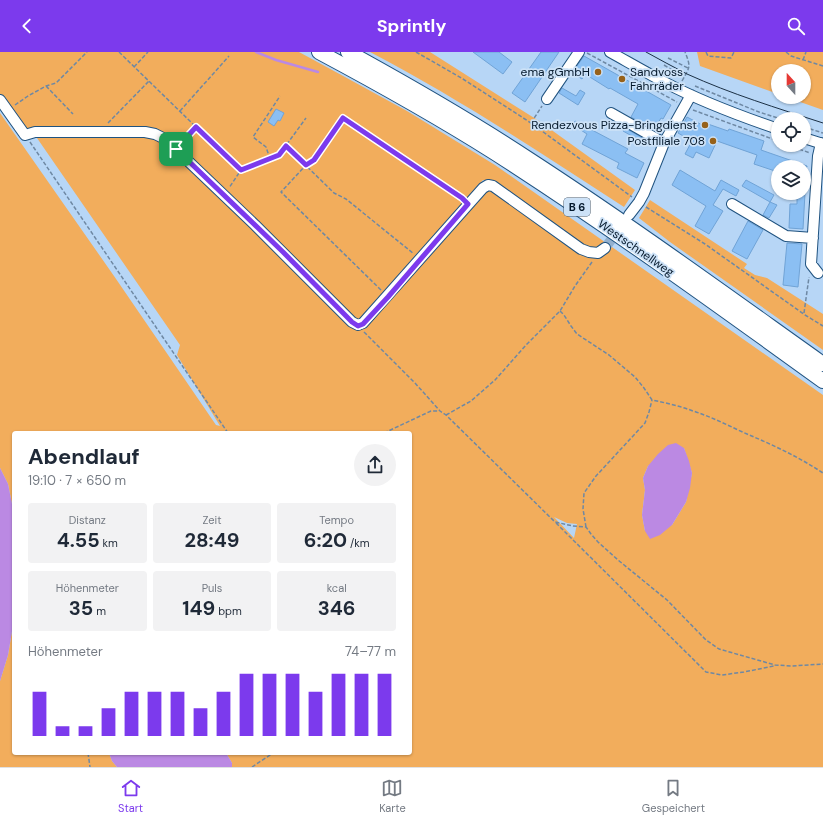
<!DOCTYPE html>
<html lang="de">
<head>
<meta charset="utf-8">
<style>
  body { margin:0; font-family:"DM Sans",sans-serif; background:#f2f2f3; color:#1f2937; height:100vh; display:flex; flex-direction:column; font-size:15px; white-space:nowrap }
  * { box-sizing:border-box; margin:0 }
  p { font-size:13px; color:#747a83 }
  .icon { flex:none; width:22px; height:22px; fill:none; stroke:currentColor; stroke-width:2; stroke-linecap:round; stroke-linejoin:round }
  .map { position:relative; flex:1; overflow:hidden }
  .drawer { position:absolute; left:12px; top:379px; width:400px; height:324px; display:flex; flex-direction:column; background:#fff; border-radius:4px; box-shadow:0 1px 3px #0004 }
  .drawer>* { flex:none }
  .needle { width:26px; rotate:339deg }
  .controls { position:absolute; left:771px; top:12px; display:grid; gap:8px }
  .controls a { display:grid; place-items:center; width:40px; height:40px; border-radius:50%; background:#fff; box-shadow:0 1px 3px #0004; font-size:20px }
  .pin { position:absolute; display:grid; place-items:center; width:34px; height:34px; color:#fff; margin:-17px; border-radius:8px; box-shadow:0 2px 6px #0006 }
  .round { display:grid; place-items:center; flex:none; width:42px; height:42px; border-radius:21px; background:#f2f2f3 }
  .summary { display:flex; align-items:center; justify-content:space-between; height:68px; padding:0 16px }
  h1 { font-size:22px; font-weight:700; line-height:30px }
  .metrics { display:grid; grid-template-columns:repeat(3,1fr); gap:6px; height:68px; padding:4px 16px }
  .metrics div { display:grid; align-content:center; border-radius:4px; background:#f2f2f3; text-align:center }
  .metrics b { font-size:20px; font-weight:700 }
  .metrics small { font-size:11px; font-weight:400 }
  .metrics p { font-size:11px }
  .chart { height:112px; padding:8px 16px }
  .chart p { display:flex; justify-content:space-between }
  .chart svg { width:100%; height:72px; margin-top:4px; stroke:#7c3aed; stroke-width:6 }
  header { display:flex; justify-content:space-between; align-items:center; height:52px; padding:0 16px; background:#7c3aed; color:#fff; font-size:18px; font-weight:700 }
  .dock { display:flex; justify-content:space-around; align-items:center; height:56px; border-top:1px solid #e0e1e3; background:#fff; font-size:11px; color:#747a83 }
  .dock a { display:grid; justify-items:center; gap:2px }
  .dock .on { color:#7c3aed }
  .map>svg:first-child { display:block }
</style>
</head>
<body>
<header><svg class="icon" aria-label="back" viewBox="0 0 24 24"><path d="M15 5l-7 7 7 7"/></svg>Sprintly<svg class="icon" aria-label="search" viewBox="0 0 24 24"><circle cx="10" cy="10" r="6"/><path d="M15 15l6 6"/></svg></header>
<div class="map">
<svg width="823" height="715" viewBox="0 0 823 715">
  <rect width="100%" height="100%" fill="#b7d6f6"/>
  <path fill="#f2ad5c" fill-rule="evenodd" d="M0 0H299L345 25 407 59 495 113 823 343V715H232V711L226 701H410V381H14V462L8 432 0 416V61L114 224 216 373 220 374 177 303 180 293 37 86 46 85H143L154 87 164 92 280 204 285 199 166 82 158 78 145 76 24 77 0 42ZM483 128H491L560 180 493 138 483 140 363 265ZM684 396 692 421 686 450 672 473 645 479 642 463 645 438 643 426 648 414ZM554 465 567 471 577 472 574 486Z
    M370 0H430L539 69 635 138 624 155C541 101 458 46 370 0Z
    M697 0H823V58L786 45H804V19H778V42L700 14Z
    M650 148 747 212 744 216 755 223 767 226 823 262V298L670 190 639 166Z
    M14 567V701H109L112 709 117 715H0V629L8 603Z"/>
  <path fill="#bb89e3" d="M676 391 684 396 689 409 692 421 690 436 686 450 672 473 660 483 650 487 645 479 642 463 645 438 643 426 648 414 658 402 668 393Z
    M0 416 8 432 14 462V567L8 603 0 629Z
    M109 701H226L232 711V715H117L112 709Z"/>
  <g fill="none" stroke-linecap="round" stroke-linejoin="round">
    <path stroke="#bb89e3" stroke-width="2.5" d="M256 0 276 8 318 20"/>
  </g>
  <path fill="#8bbff3" stroke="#70a3d6" d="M473 0H499L512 10 503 22Z
    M541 0H559L525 50 512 41Z
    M584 4 671 53 663 67 661 66 654 78 631 65 638 52 610 36 609 37 585 22 582 27 572 21Z
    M562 36 576 44 580 38 585 41 578 53 559 41Z
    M276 57 284 61 280 69 278 68 274 74 268 70Z
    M687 65 704 74 705 71 728 79 729 77 764 89 761 98 807 114V115H778V120L754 112 757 103 717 89 709 106 696 100 693 106 685 102 692 89 678 81Z
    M575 69 628 97 625 101 644 111 637 126 617 116 619 111 582 92 587 82 573 73Z
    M625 76 648 89 646 92 623 79Z
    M680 118 715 139 721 128 739 138 736 144 723 137 713 153 723 159 709 182 695 174 706 154 672 133Z
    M746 128 774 143 770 150 742 134Z
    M797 141H805L803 177 789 176 790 152H797Z
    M770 150 777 153 769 166 763 163Z
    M748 169 763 178 747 207 732 199Z
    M787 191 802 192 798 235 783 233Z"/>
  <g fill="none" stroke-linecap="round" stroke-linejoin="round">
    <path stroke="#93b0ce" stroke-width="10" stroke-dasharray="10 5" stroke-linecap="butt" d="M605 196 620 176"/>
    <g stroke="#205380" stroke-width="12">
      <path id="minor" d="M610 0C628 10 647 21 666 31 702 50 740 64 778 77
        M547 47 579 0
        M0 48 25 83 35 80H145L155 82 165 87 255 173 352 270 358 273 363 271 483 136 488 133 493 134 581 197 589 200 598 201 605 196
        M611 61 664 91
        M804 86 823 92
        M732 152 786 184 813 186
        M629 163 639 150 644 141 664 91 691 43
        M818 221 811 212 818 104 821 91"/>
    </g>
    <g stroke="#205380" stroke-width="16">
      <path id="highway" d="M319 0C379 32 438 65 495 101 607 173 715 251 823 329
        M348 0C410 34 471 69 530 108 630 173 726 243 823 312"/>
    </g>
    <path stroke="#6e88a3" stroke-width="1.5" stroke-dasharray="4 2" stroke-linecap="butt" d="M119 0 196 75 181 91
      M416 0 463 27 531 71 632 145
      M706 0 708 4 731 6 734 0
      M786 0 791 4 823 14
      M587 1 677 50
      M668 6 688 16
      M803 8 806 0
      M664 13 684 25
      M134 15 148 0
      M682 29C690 15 691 15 685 0
      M46 34 73 62
      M695 34 759 60 781 67
      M15 53 28 44 46 34 56 31 87 0
      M693 58 778 89
      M180 59 229 4
      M108 71 149 29
      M531 71 542 54
      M196 75 241 118 229 136
      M804 75 823 81
      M30 90 228 381
      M788 93 810 101
      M286 94 334 141 346 147 414 202
      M270 107 266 95 253 85 280 44
      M241 118 279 103 306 66
      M646 155 705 192 805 263 823 274
      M381 238 281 140 306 113 314 108 343 66 462 146
      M560 259 564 263 571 274 577 282 609 303 635 325 644 336 652 348C666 351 680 354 693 359 712 365 729 374 747 382 773 393 799 405 823 421
      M804 261 809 225
      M364 280 415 331 440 359 446 363 555 470 573 474 586 475 591 482 598 490 618 508 667 548 706 588 719 597 775 613 791 614 823 612
      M446 363 471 349 495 328 526 293 560 259 575 234 592 210
      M384 381 431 359H439
      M556 471 706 620 722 623 744 620 774 614
      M586 475 583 457 584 441 596 424 645 371 649 360 652 348
      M88 701 90 715
      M252 715 273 701"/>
    <use href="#minor" stroke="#fff" stroke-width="10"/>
    <use href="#highway" stroke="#fff" stroke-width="14"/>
    <path stroke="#1b3045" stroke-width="1" d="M646 0C659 7 673 15 687 22 731 42 777 56 823 71"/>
  </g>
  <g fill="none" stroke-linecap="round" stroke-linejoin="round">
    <g stroke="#fff" stroke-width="8">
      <path id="route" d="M343 66 462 146 468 152 388 245 363 272 358 274 352 270 283 200 176 97 196 75 241 118 279 103 286 94 306 113 314 108Z"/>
    </g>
    <use href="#route" stroke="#7c3aed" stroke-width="5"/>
  </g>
  <g fill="#976119" stroke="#cde2f7" stroke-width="1.5">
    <circle cx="598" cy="20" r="4"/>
    <circle cx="622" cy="27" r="4"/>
    <circle cx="705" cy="73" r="4"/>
    <circle cx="713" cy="89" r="4"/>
  </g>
  <g text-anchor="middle" stroke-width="3.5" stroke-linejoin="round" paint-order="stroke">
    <rect fill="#cde2f7" stroke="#415569" stroke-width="1" x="564" y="146" width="26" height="18" rx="3"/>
    <g font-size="11" font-weight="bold" fill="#05192c">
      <text x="577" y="159">B 6</text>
    </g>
    <g font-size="12" fill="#05192c" stroke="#cde2f7" text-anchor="end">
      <text x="590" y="24">ema gGmbH</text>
      <text x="630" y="24" text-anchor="start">Sandvoss<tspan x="630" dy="14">Fahrräder</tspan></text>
      <text x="697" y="77">Rendezvous Pizza-Bringdienst</text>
      <text x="705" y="93">Postfiliale 708</text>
    </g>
    <g font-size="12" fill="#05192c" stroke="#cde2f7">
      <text transform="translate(636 196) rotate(35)" y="4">Westschnellweg</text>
    </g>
  </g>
</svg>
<div class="controls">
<a><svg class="needle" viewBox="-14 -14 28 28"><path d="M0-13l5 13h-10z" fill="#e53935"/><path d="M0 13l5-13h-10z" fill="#747a83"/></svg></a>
<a><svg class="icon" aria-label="locate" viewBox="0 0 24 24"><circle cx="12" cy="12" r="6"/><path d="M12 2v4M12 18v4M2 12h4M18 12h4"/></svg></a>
<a><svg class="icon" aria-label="layers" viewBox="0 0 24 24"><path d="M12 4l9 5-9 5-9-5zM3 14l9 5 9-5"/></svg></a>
</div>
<div class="pin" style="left:176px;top:97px;background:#1e9e55"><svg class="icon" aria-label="arrive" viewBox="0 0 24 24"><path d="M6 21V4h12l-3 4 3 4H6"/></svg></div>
<section class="drawer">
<div class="summary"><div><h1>Abendlauf</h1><p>19:10 · 7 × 650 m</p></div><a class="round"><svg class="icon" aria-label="share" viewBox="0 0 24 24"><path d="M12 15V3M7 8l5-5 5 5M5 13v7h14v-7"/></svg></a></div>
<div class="metrics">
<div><p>Distanz</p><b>4.55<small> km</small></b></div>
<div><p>Zeit</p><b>28:49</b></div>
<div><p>Tempo</p><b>6:20<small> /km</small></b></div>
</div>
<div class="metrics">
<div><p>Höhenmeter</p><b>35<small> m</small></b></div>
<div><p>Puls</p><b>149<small> bpm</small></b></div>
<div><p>kcal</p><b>346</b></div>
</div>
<div class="chart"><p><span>Höhenmeter</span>74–77 m</p>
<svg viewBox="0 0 160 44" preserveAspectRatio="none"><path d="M5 44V17M15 44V38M25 44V38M35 44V27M45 44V17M55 44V17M65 44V17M75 44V27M85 44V17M95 44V6M105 44V6M115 44V6M125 44V17M135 44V6M145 44V6M155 44V6"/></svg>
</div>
</section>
</div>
<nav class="dock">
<a class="on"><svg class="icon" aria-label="home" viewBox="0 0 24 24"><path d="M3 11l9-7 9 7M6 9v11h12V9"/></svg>Start</a>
<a><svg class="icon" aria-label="map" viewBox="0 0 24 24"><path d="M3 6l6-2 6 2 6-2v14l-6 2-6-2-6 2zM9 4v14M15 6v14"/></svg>Karte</a>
<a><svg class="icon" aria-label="saved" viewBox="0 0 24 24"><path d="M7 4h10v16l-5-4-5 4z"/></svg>Gespeichert</a>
</nav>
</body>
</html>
